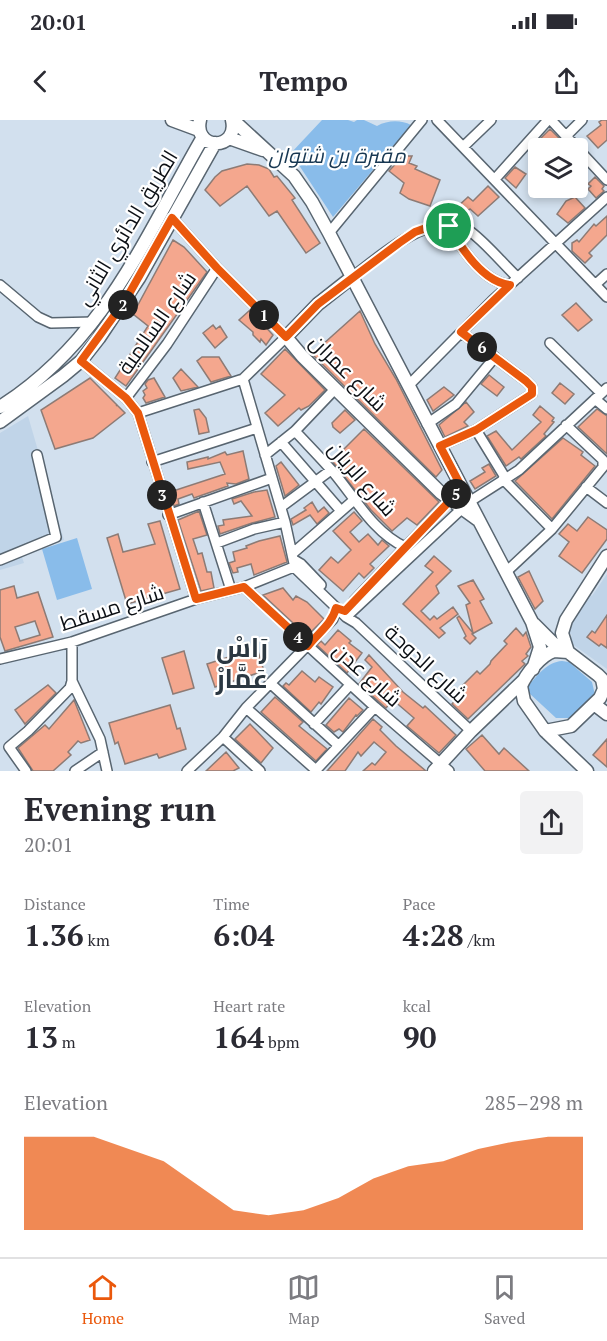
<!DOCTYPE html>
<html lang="en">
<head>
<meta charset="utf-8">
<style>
  body { margin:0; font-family:"PT Serif",Cairo,serif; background:#f2f2f3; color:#2b2b33; height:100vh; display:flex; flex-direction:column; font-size:22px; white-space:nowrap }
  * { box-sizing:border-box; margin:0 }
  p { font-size:20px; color:#7c7c81 }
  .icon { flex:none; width:33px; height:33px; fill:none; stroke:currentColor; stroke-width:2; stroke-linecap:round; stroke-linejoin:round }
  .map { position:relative; height:651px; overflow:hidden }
  .panel { display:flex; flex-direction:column; background:#fff; flex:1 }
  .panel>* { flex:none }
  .tools { position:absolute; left:528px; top:18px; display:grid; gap:12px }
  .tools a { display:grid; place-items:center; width:60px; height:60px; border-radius:6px; background:#fff; box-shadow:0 3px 9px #0003; font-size:30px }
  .pin { position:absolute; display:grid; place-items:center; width:51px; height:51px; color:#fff; margin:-26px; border:3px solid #fff; border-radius:50%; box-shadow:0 2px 6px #0007 }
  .km { position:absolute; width:30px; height:30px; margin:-15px; border-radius:50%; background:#222; color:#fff; font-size:16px; line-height:30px; text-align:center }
  .round { display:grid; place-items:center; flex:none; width:63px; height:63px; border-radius:6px; background:#f2f2f3 }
  .headline { display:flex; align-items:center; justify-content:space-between; height:102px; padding:0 24px }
  h1 { font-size:33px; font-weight:800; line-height:45px }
  .figures { display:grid; grid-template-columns:repeat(3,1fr); gap:9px; height:102px; padding:6px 24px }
  .figures div { display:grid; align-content:center }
  .figures b { font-size:30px; font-weight:800 }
  .figures small { font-size:16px; font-weight:400 }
  .figures p { font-size:16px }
  .chart { height:168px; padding:12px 24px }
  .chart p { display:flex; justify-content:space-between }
  .chart svg { width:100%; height:108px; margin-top:6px; fill:#ea580c; opacity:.7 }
  .status { display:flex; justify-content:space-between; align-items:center; height:42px; padding:0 30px; background:#fff; direction:ltr }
  .status svg { height:16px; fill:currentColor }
  header { display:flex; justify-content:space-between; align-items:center; height:78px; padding:0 24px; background:#fff; font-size:27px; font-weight:800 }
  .menu { display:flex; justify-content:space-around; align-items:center; height:84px; border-top:2px solid #e1e1e2; background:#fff; font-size:16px; color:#7c7c81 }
  .menu a { display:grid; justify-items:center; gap:3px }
  .menu .on { color:#ea580c }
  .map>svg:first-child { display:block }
</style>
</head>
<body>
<div class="status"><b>20:01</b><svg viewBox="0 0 49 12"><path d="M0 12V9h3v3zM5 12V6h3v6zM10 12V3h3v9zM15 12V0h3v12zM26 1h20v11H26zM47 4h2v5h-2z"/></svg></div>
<header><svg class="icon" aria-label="back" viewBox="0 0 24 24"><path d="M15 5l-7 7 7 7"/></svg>Tempo<svg class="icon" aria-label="share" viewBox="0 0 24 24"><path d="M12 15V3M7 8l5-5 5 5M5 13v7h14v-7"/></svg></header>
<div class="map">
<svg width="607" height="651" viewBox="0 0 607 651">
  <rect width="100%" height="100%" fill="#d2e0ee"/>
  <path fill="#c0d4e8" d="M28 296 64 420 21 434 24 443 0 450V313Z
    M607 454V549L568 521 572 515 565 510 589 474 592 476Z"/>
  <path fill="#89bcea" d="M322 0H348L354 2 357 0H364L377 6C388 0 401 0 411 5L333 97 291 33Z
    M77 418 92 469 57 480 42 429Z
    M562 541 569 542 592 562 595 575 572 598H556L529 573 528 566C538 555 547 542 562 541Z"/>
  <path fill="#f4a78e" stroke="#8d7b75" stroke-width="1.5" fill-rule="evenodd" d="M602 0H607V20L598 28 587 16 601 5 599 2Z
    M550 9 560 19 551 28H548L539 20Z
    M403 36H412L409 43 417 46 415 49 440 60 430 86 409 79 400 73 404 63 389 51Z
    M247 44 259 45 269 49 274 57 277 56 295 78 292 80 320 123 306 133 277 91 269 96 247 66 220 86 205 70 215 57 222 51Z
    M515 47 526 54 516 68 505 58Z
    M595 57 604 66 602 69 604 71 596 78 588 69 591 66 588 64Z
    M488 66 499 77 478 96 470 89 462 95 456 88 468 77 473 81Z
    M575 77 585 88 568 103 557 94 566 81Z
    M607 96V115L589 133 592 136 585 143 572 131V123L577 120 579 122 594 104 596 106Z
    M173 120 184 127 207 152 126 266 115 258 148 206 133 194Z
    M576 183 592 200 578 211 562 195Z
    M250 190 273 215 266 225 261 219 260 222 253 215V212L239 200Z
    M360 191 375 224 396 259 442 350 436 357 312 234Z
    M213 205 216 209 220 206 227 217 215 228 203 213Z
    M285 229 325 270 309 286 301 290 299 288 278 306 265 293 285 275 261 254Z
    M202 237H219L231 256 211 262 197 241Z
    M181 249 198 267 181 271 173 258Z
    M489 255 504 267 497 276 481 264Z
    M90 258 117 285 116 286 117 285 125 293 93 318 55 329 41 290Z
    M154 258 165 277 146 283 143 278 145 275 143 271 147 268 145 264 148 260Z
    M560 263 574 274 565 284 552 273Z
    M444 267 454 275 433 291 427 280Z
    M466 282 474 292 464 302 468 306 445 317 439 305Z
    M540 286 554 298 552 301 554 302 544 314 546 316 521 339 519 337 506 346 487 316 496 311 512 330 541 302 533 295Z
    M199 289 206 298 209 312 199 314 194 290Z
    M597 289 607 296V334L578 307Z
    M345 290 355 300 340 313 333 307 332 303Z
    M364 309 439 382 417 405 407 398 392 411 371 390 332 341Z
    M563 318 583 332 581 335 595 346 552 399 515 361Z
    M243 331 249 359 236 364 227 363 228 366 194 378 192 374 178 379 179 384 174 386 170 372 225 354 220 342 188 349 187 342 208 337V339L225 332 227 335Z
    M281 342 299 365 285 376 276 346Z
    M489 344 496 356 475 369 470 361 485 352 482 348Z
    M267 370 275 397 252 403 220 414 218 406 224 405 223 400 252 396 241 381 234 384 232 379 254 372Z
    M312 382 318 392 324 387 329 393 317 404 310 395 293 405 291 399 306 390 304 388Z
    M199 391 207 415 193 419 198 434 202 433 207 452H211L214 468 201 471 178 400Z
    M354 392 362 401 350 412 359 422 368 414 378 425 382 420 389 426 370 444 374 448 364 458 359 453 343 471 319 450 331 437 338 443 351 430 333 411Z
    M588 397 607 410V419L582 453 559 436 569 422 559 414 568 404 577 411Z
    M160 401 180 469 127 484 107 418 118 414 123 432 155 424 148 404Z
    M280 416 287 442 254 455 251 444 237 448 238 452 233 453 229 443 235 441 233 432 247 428 246 426 259 421Z
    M434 436 451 451 436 466 439 473 421 491 430 500 434 496 437 499 453 487 458 494 440 508 445 513 439 518 403 484 433 452 425 446Z
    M529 451 543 481 535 489 518 457Z
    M473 460 484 479 480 481 492 503 472 514 476 518 470 524 464 518 466 516 457 498 459 496 473 513 466 485 470 483 458 466Z
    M14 466 17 478 38 472 53 517 5 531 0 517V470ZM35 501 40 515 20 521 15 507Z
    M283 468 293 480 296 476 307 482 324 499 307 516 263 475Z
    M607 495V528L601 524 599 526 587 517 592 511 595 513Z
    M516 508 523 516 526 512 531 527 526 534 528 536 522 541 525 544 468 599 452 584 466 568 463 565 477 551 480 554 490 544 491 541 507 524 504 521Z
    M338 510 351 521 349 523 362 533 347 553 317 525 321 521 325 525Z
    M257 528 264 551 215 567 207 544Z
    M184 531 194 568 173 574 162 538Z
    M369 535 403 572 423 588 425 586 456 615 439 633 407 606 414 598 393 580 386 588 359 564 372 547 365 540Z
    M302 551 315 562 319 557 333 567 321 584 319 582 311 592 283 566 286 563 289 565Z
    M48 565 56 573 25 604 15 590Z
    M275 577 303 602 299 606 327 629 316 641 261 592Z
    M349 578 363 590 357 596 356 595 343 612 339 609 334 612 326 605Z
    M74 580 90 620 81 623 78 621 68 632 71 635 53 651H33L18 628 45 605 49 609Z
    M170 585 177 609 180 608 186 629 159 638 157 634 125 644 118 622 115 624 109 603Z
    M373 599 382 607 380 610 396 626 426 651H363L372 643 375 645 386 632 374 622 361 636 358 632 345 651H327Z
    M250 604 273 628 261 643 235 619Z
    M482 615 499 634 504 628 529 651H485L466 629Z
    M607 619V647L593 635Z
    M226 632 239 648 233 651H206Z"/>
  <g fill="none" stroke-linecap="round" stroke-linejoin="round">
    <g stroke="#586570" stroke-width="12">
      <path id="minor" d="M437 0 607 177
        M551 0 607 60
        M567 15 582 0
        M463 27 491 0
        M495 59 548 0
        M449 106C461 128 483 162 510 165
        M329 113 422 0
        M351 158C380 137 434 85 471 112 488 125 503 144 518 158
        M596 164 607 154
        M0 165 38 197 51 203 94 202
        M550 223 601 273
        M81 241 126 278 138 293 196 479
        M243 259 285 402 295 448 346 497 356 503 471 611
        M408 266 493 180 607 77
        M126 278 167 224 217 148
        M595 279 607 289
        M138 293 243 259 286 217 217 148 172 98
        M427 304 456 284 495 237
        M476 310 506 359
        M295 311C308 325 321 338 334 353 355 378 374 413 405 427
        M281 322 341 391
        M440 326 476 310 532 274V267L526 261 461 212
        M265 335 295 311 335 269
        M152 342 257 308
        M503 359 552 409
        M586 367 607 383
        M203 382 231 470
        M281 387 331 350
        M168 395 272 358
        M217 423 254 409 285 402
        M292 434 354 380
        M0 440 56 417 37 335
        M296 441 301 444 321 465
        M506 452 552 409 603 347V340L566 305
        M244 467 375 587 449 651
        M354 481 462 368
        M346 497 469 382 519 350 607 268
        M0 539 72 522 196 479 244 467 301 444
        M72 561 100 619 107 651
        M270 563 338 625
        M246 588 316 650
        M314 604 350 565
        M223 617 260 651
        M26 651 9 627 28 611 70 568 72 561V522
        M75 651 103 632
        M187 651 223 617 246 588 333 499
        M315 651 375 587"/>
    </g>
    <g stroke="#586570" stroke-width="15">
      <path id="major" d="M172 0 199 10
        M200 0C193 31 239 31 232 0
        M233 0 294 56 312 82 329 113 532 502 540 527 533 549
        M229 18 263 30
        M351 158 318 184 286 217 302 236 441 373 478 400
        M0 287C104 221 144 119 203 17
        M0 302 63 256 81 241 99 218 139 158 215 23
        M534 504 561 531
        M554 531 568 532 598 555 602 559 604 569 600 578 571 606 545 611 524 581 521 566C526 554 541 535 554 531Z
        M568 532 562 513 566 500 607 436
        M594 584 607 594
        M545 611 587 651
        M434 651 471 611 524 560"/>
    </g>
    <use href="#minor" stroke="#fff" stroke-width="9"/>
    <use href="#major" stroke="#fff" stroke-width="12"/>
  </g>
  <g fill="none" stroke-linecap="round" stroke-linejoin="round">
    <g stroke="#fff" stroke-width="12">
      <path id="route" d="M172 98 217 148 286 217 318 184 399 123 415 112 426 108 449 106C461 128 483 162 510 165L461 212 526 261 532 267V274L476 310 440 326 462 368 345 491 336 488C332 504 318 513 308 526L244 467 196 479 138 293 126 278 81 241 125 181Z"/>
    </g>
    <use href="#route" stroke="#ea580c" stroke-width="8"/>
  </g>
  <g text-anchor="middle" stroke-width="4.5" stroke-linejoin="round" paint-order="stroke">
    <g font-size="21" font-style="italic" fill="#173752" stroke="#fff">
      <text x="337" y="43">مقبرة بن شتوان</text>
    </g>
    <g font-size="21" fill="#0b0f14" stroke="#fff">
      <text transform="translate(127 108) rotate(-59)" y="7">الطريق الدائري الثاني</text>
      <text transform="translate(157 203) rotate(-55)" y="7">شارع السالمية</text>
      <text transform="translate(348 253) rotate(45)" y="7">شارع عمران</text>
      <text transform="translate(362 359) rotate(49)" y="7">شارع الريان</text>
      <text transform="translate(112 488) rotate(-18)" y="7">شارع مسقط</text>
      <text transform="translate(426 544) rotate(43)" y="7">شارع الدوحة</text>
      <text transform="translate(367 555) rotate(42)" y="7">شارع عدن</text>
    </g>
    <g font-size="27" font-weight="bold" fill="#2b3741" stroke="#fff">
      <text x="242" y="537">رَاسْ<tspan x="242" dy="31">عَمَّارْ</tspan></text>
    </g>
  </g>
</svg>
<div class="tools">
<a><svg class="icon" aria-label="layers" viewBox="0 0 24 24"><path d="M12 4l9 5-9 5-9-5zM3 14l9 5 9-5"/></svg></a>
</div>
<div class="pin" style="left:449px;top:106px;background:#1e9e55"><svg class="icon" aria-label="arrive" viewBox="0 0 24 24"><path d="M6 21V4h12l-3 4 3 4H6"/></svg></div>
<b class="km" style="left:264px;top:195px">1</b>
<b class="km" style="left:123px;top:185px">2</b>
<b class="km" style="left:162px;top:375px">3</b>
<b class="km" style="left:298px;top:517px">4</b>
<b class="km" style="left:456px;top:374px">5</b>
<b class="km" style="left:482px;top:227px">6</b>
</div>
<section class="panel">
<div class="headline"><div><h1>Evening run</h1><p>20:01</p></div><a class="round"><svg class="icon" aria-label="share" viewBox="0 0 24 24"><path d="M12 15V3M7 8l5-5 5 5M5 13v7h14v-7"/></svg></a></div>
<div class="figures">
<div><p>Distance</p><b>1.36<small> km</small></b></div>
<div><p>Time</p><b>6:04</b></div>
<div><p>Pace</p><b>4:28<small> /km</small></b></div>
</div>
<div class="figures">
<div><p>Elevation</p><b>13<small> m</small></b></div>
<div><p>Heart rate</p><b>164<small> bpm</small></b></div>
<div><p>kcal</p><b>90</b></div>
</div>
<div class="chart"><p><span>Elevation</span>285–298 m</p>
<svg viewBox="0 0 160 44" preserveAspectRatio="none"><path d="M0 44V6L10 6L20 6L30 11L40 16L50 26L60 36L70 38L80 36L90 31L100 23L110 18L120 16L130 11L140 8L150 6L160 6V44z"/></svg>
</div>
</section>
<nav class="menu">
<a class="on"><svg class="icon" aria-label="home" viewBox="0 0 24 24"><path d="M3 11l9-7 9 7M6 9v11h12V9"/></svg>Home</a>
<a><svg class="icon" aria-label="map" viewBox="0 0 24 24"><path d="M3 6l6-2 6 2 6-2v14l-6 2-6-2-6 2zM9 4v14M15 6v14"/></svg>Map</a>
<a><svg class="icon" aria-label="saved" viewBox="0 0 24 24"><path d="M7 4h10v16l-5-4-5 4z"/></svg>Saved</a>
</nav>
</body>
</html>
